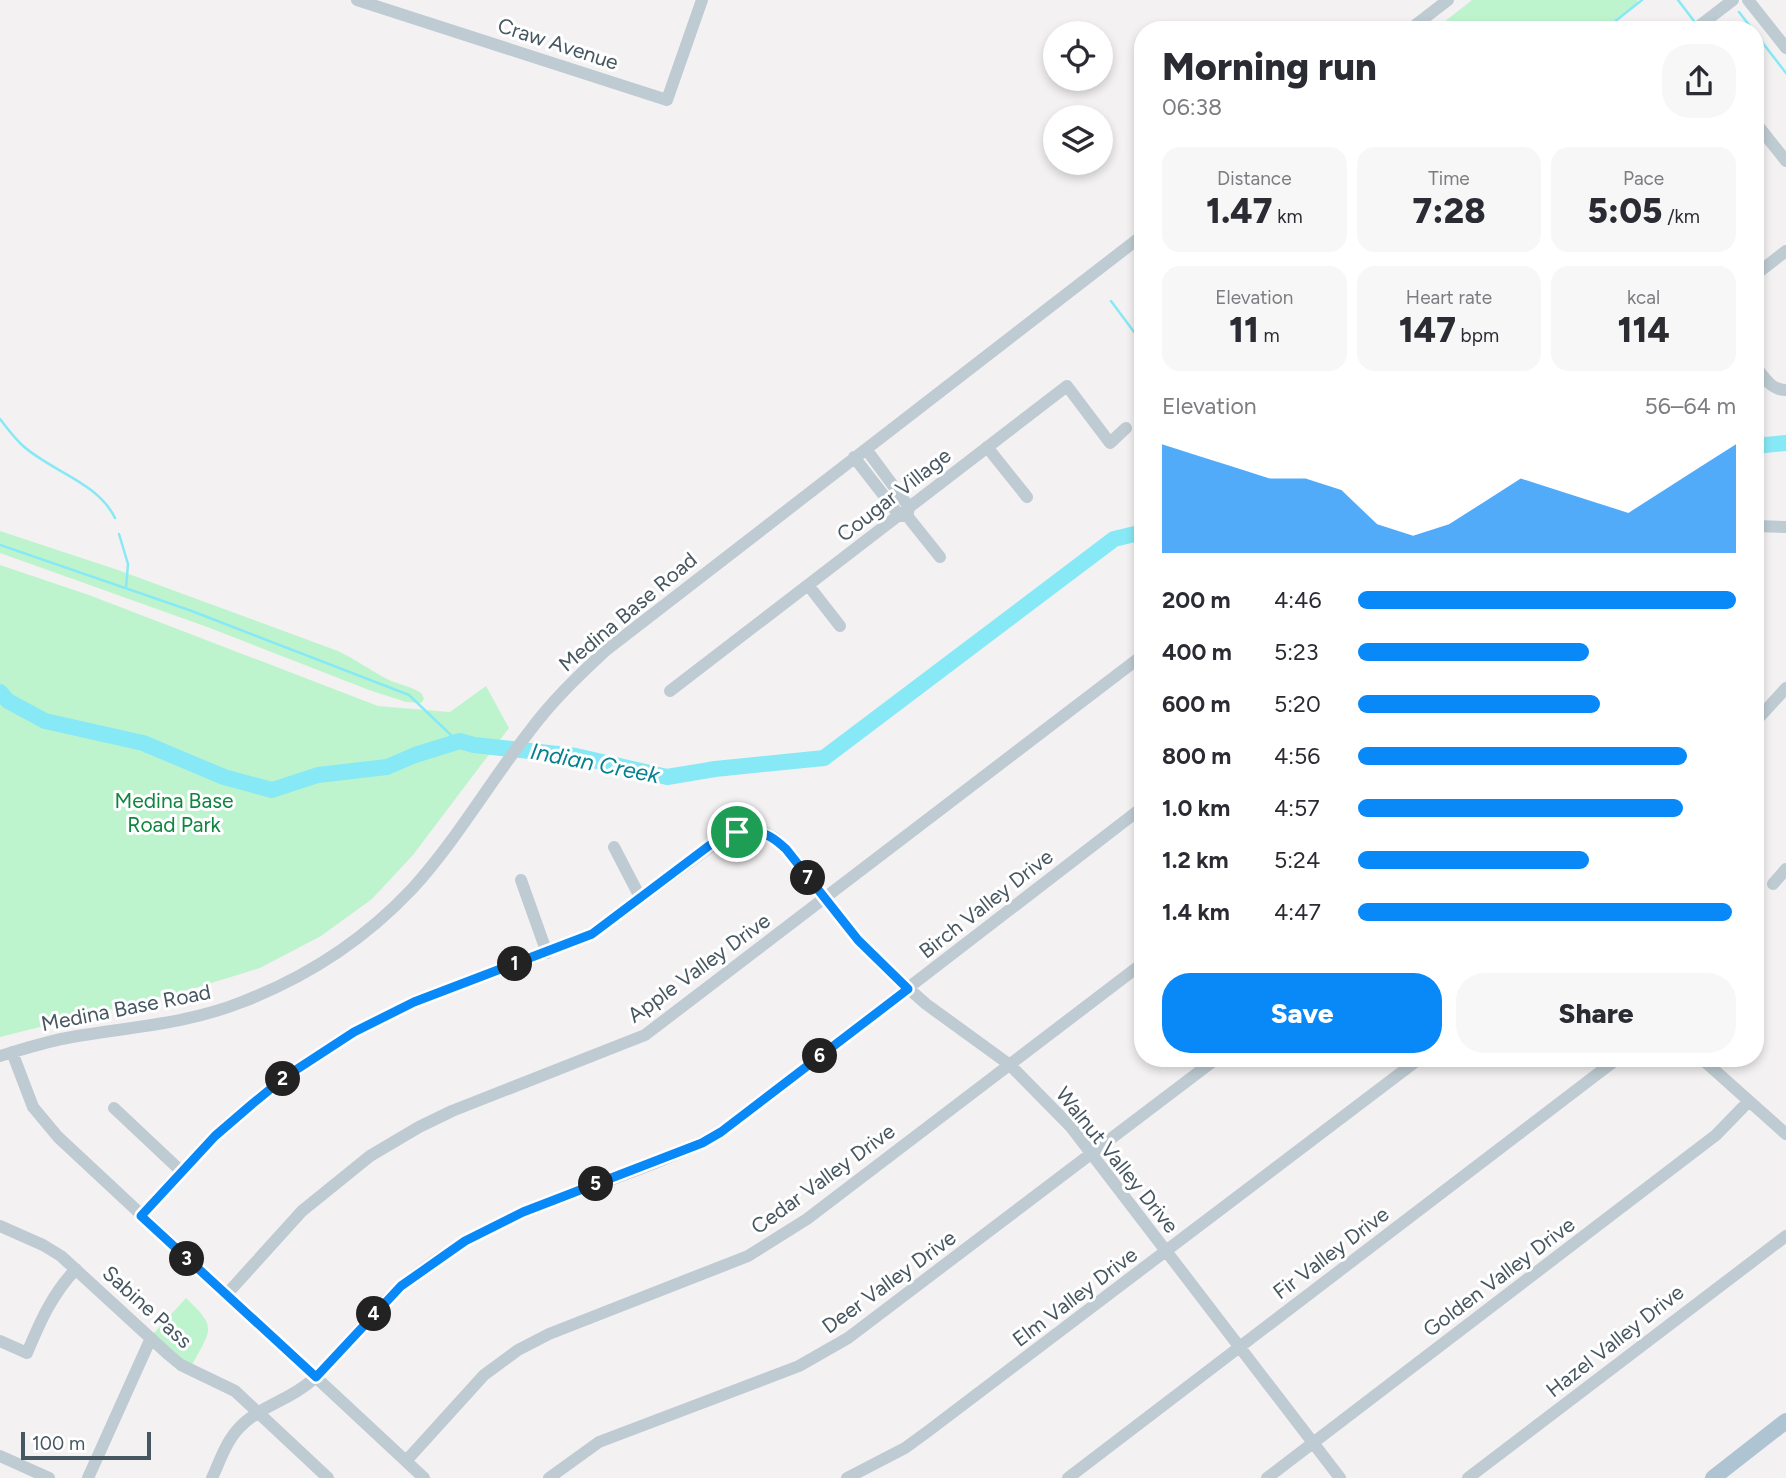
<!DOCTYPE html>
<html lang="en">
<head>
<meta charset="utf-8">
<style>
  body { margin:0; font-family:Figtree,sans-serif; background:#f7f7f7; color:#2b2b33; height:100vh; display:flex; flex-direction:column; font-size:26px; white-space:nowrap }
  * { box-sizing:border-box; margin:0 }
  p { font-size:23px; color:#7c7c81 }
  .icon { flex:none; width:38px; height:38px; fill:none; stroke:currentColor; stroke-width:2; stroke-linecap:round; stroke-linejoin:round }
  .map { position:relative; flex:1; overflow:hidden }
  .side { position:absolute; left:1134px; top:21px; width:630px; height:1046px; display:flex; flex-direction:column; background:#fff; border-radius:28px; box-shadow:0 4px 10px #0003 }
  .side>* { flex:none }
  .controls { position:absolute; left:1043px; top:21px; display:grid; gap:14px }
  .controls a { display:grid; place-items:center; width:70px; height:70px; border-radius:50%; background:#fff; box-shadow:0 4px 10px #0003; font-size:35px }
  .scale { position:absolute; left:21px; bottom:18px; width:130px; box-sizing:border-box; padding-left:7px; border:4px solid #475761; border-top:0; font-size:19px; line-height:24px; white-space:nowrap; color:#475761; -webkit-text-stroke:5px #fff; paint-order:stroke }
  .pin { position:absolute; display:grid; place-items:center; width:60px; height:60px; color:#fff; margin:-30px; border:4px solid #fff; border-radius:50%; box-shadow:0 2px 7px #0007 }
  .km { position:absolute; width:35px; height:35px; margin:-18px; border-radius:50%; background:#222; color:#fff; font-size:19px; line-height:35px; text-align:center }
  .round { display:grid; place-items:center; flex:none; width:74px; height:74px; border-radius:28px; background:#f7f7f7 }
  .headline { display:flex; align-items:center; justify-content:space-between; height:119px; padding:0 28px }
  h1 { font-size:38px; font-weight:800; line-height:52px }
  .metrics { display:grid; grid-template-columns:repeat(3,1fr); gap:10px; height:119px; padding:7px 28px }
  .metrics div { display:grid; align-content:center; border-radius:18px; background:#f7f7f7; text-align:center }
  .metrics b { font-size:35px; font-weight:800 }
  .metrics small { font-size:19px; font-weight:400 }
  .metrics p { font-size:19px }
  .chart { height:196px; padding:14px 28px }
  .chart p { display:flex; justify-content:space-between }
  .chart svg { width:100%; height:126px; margin-top:7px; fill:#0988f7; opacity:.7 }
  .cta { display:flex; gap:14px; margin-top:auto; padding:14px 28px }
  .cta a { flex:1; height:80px; border-radius:28px; background:#0988f7; color:#fff; font-size:28px; font-weight:800; line-height:80px; text-align:center }
  .cta a+a { background:#f7f7f7; color:#2b2b33 }
  ul { padding:0 28px; list-style:none; font-size:23px }
  li { display:grid; grid-template-columns:112px 84px 1fr; align-items:center; height:52px }
  li i { height:18px; border-radius:9px; background:#0988f7 }
  .map>svg:first-child { display:block }
</style>
</head>
<body>
<div class="map">
<svg width="1786" height="1478" viewBox="0 0 1786 1478">
  <rect width="100%" height="100%" fill="#f4f1f2"/>
  <path fill="#bef4cd" d="M1472 0H1637L1638 2 1602 30H1434Z
    M0 531 118 570 338 651C355 659 370 670 387 679 398 685 411 685 422 694L424 699 421 703 406 702 369 690 210 628 0 553Z
    M0 565 89 595 378 706 450 712 486 686 509 728 413 855 372 899 321 936 260 968 195 988 0 1037Z
    M186 1298C218 1328 211 1329 192 1365L179 1357 154 1333Z"/>
  <g fill="none" stroke-linecap="round" stroke-linejoin="round">
    <path stroke="#87e9f5" stroke-width="2.5" d="M1678 0 1694 21
      M1739 12 1753 30
      M1604 30 1642 0
      M1755 33 1786 73
      M1111 301 1143 344
      M0 419C6 427 13 436 21 444 49 471 97 481 115 518
      M119 534 128 564 126 588
      M0 545 189 610 409 695 453 737 460 741"/>
    <path stroke="#87e9f5" stroke-width="16" d="M1755 446 1786 443
      M0 692 8 701 45 721 143 743 224 777 272 790 318 775 387 767 415 755 460 741 474 745 576 756 667 777 715 769 824 758 1114 539 1143 532"/>
    <path stroke="#becbd2" stroke-width="12" d="M357 0 667 100 702 0
      M1748 0 1786 48
      M1409 30 1448 0
      M1694 30 1733 0
      M1755 122 1786 161
      M1755 275 1786 251
      M1755 366C1764 377 1771 390 1786 390
      M987 447 1027 497
      M866 449 909 507 908 513
      M854 457 899 515 908 517 940 557
      M1755 526 1786 527
      M808 585 840 626
      M670 691 1067 386 1110 443 1126 428
      M1755 722 1786 688
      M614 847 640 897
      M521 880 547 953
      M1773 884 1786 869
      M12 1052 33 1107 58 1137 424 1478
      M0 1056C24 1049 47 1041 72 1037 129 1027 187 1024 242 1002 307 977 364 940 412 889 456 841 489 783 529 732 551 702 577 677 605 651L1143 235
      M1702 1059 1786 1134
      M114 1108 182 1172
      M141 1216 215 1136 251 1105 285 1078 354 1032 414 1002 592 934 725 836 737 832H764L775 838 786 849 858 940 882 965 926 1004 1010 1065 1071 1127 1340 1478
      M0 1226 43 1245 61 1256 169 1355 181 1365 235 1391 328 1478
      M226 1295 302 1211 370 1156 419 1127 452 1111 645 1035 1143 655
      M0 1341 27 1353C40 1322 52 1294 76 1269
      M0 1456 49 1478
      M406 1461 484 1375 518 1350 549 1334 748 1256 807 1219 1143 963
      M88 1478 151 1338
      M212 1478C220 1461 226 1441 240 1427 260 1406 290 1400 311 1381 339 1357 360 1325 387 1299 410 1277 440 1256 468 1240 548 1194 641 1177 721 1132L1143 807
      M549 1478 599 1442 799 1366 848 1338 1216 1059
      M847 1478 905 1448 927 1432 1419 1059
      M1068 1478 1617 1059
      M1267 1478 1716 1135 1749 1101
      M1468 1478 1786 1236"/>
    <path stroke="#afc4d2" stroke-width="16" d="M1713 1478 1786 1421"/>
  </g>
  <g fill="none" stroke-linecap="round" stroke-linejoin="round">
    <g stroke="#fff" stroke-width="14">
      <path id="route" d="M751 831C767 833 774 838 786 849L858 940 908 989 721 1132 702 1143 523 1212 465 1241 401 1286 316 1377 141 1216 215 1136 251 1105 285 1077 354 1032 414 1002 592 934 710 845 737 832Z"/>
    </g>
    <use href="#route" stroke="#0988f7" stroke-width="9"/>
  </g>
  <g text-anchor="middle" stroke-width="6" stroke-linejoin="round" paint-order="stroke">
    <g font-size="21" fill="#475761" stroke="#fff">
      <text transform="translate(558 44) rotate(18)" y="7">Craw Avenue</text>
      <text transform="translate(894 495) rotate(-38)" y="7">Cougar Village</text>
      <text transform="translate(628 612) rotate(-40)" y="7">Medina Base Road</text>
      <text transform="translate(986 904) rotate(-38)" y="7">Birch Valley Drive</text>
      <text transform="translate(699 968) rotate(-36)" y="7">Apple Valley Drive</text>
      <text transform="translate(126 1008) rotate(-11)" y="7">Medina Base Road</text>
      <text transform="translate(1117 1160) rotate(51)" y="7">Walnut Valley Drive</text>
      <text transform="translate(823 1179) rotate(-36)" y="7">Cedar Valley Drive</text>
      <text transform="translate(1331 1253) rotate(-37)" y="7">Fir Valley Drive</text>
      <text transform="translate(1499 1277) rotate(-37)" y="7">Golden Valley Drive</text>
      <text transform="translate(889 1282) rotate(-36)" y="7">Deer Valley Drive</text>
      <text transform="translate(1075 1297) rotate(-37)" y="7">Elm Valley Drive</text>
      <text transform="translate(147 1307) rotate(42)" y="7">Sabine Pass</text>
      <text transform="translate(1615 1341) rotate(-38)" y="7">Hazel Valley Drive</text>
    </g>
    <g font-size="21" fill="#0f863f" stroke="#fff">
      <text x="174" y="808">Medina Base<tspan x="174" dy="24">Road Park</tspan></text>
    </g>
    <g font-size="23" font-style="italic" fill="#048191" stroke="#fff">
      <text transform="translate(595 763) rotate(11)" y="8">Indian Creek</text>
    </g>
  </g>
</svg>
<div class="controls">
<a><svg class="icon" aria-label="locate" viewBox="0 0 24 24"><circle cx="12" cy="12" r="6"/><path d="M12 2v4M12 18v4M2 12h4M18 12h4"/></svg></a>
<a><svg class="icon" aria-label="layers" viewBox="0 0 24 24"><path d="M12 4l9 5-9 5-9-5zM3 14l9 5 9-5"/></svg></a>
</div>
<div class="scale">100 m</div>
<div class="pin" style="left:737px;top:832px;background:#1e9e55"><svg class="icon" aria-label="arrive" viewBox="0 0 24 24"><path d="M6 21V4h12l-3 4 3 4H6"/></svg></div>
<b class="km" style="left:515px;top:964px">1</b>
<b class="km" style="left:283px;top:1079px">2</b>
<b class="km" style="left:187px;top:1259px">3</b>
<b class="km" style="left:374px;top:1314px">4</b>
<b class="km" style="left:596px;top:1184px">5</b>
<b class="km" style="left:820px;top:1056px">6</b>
<b class="km" style="left:808px;top:878px">7</b>
<section class="side">
<div class="headline"><div><h1>Morning run</h1><p>06:38</p></div><a class="round"><svg class="icon" aria-label="share" viewBox="0 0 24 24"><path d="M12 15V3M7 8l5-5 5 5M5 13v7h14v-7"/></svg></a></div>
<div class="metrics">
<div><p>Distance</p><b>1.47<small> km</small></b></div>
<div><p>Time</p><b>7:28</b></div>
<div><p>Pace</p><b>5:05<small> /km</small></b></div>
</div>
<div class="metrics">
<div><p>Elevation</p><b>11<small> m</small></b></div>
<div><p>Heart rate</p><b>147<small> bpm</small></b></div>
<div><p>kcal</p><b>114</b></div>
</div>
<div class="chart"><p><span>Elevation</span>56–64 m</p>
<svg viewBox="0 0 160 44" preserveAspectRatio="none"><path d="M0 44V6L10 10L20 14L30 18L40 18L50 22L60 34L70 38L80 34L90 26L100 18L110 22L120 26L130 30L140 22L150 14L160 6V44z"/></svg>
</div>
<ul>
<li><b>200 m</b>4:46<i style="width:100%"></i></li>
<li><b>400 m</b>5:23<i style="width:61%"></i></li>
<li><b>600 m</b>5:20<i style="width:64%"></i></li>
<li><b>800 m</b>4:56<i style="width:87%"></i></li>
<li><b>1.0 km</b>4:57<i style="width:86%"></i></li>
<li><b>1.2 km</b>5:24<i style="width:61%"></i></li>
<li><b>1.4 km</b>4:47<i style="width:99%"></i></li>
</ul>
<div class="cta"><a>Save</a><a>Share</a></div>
</section>
</div>
</body>
</html>
